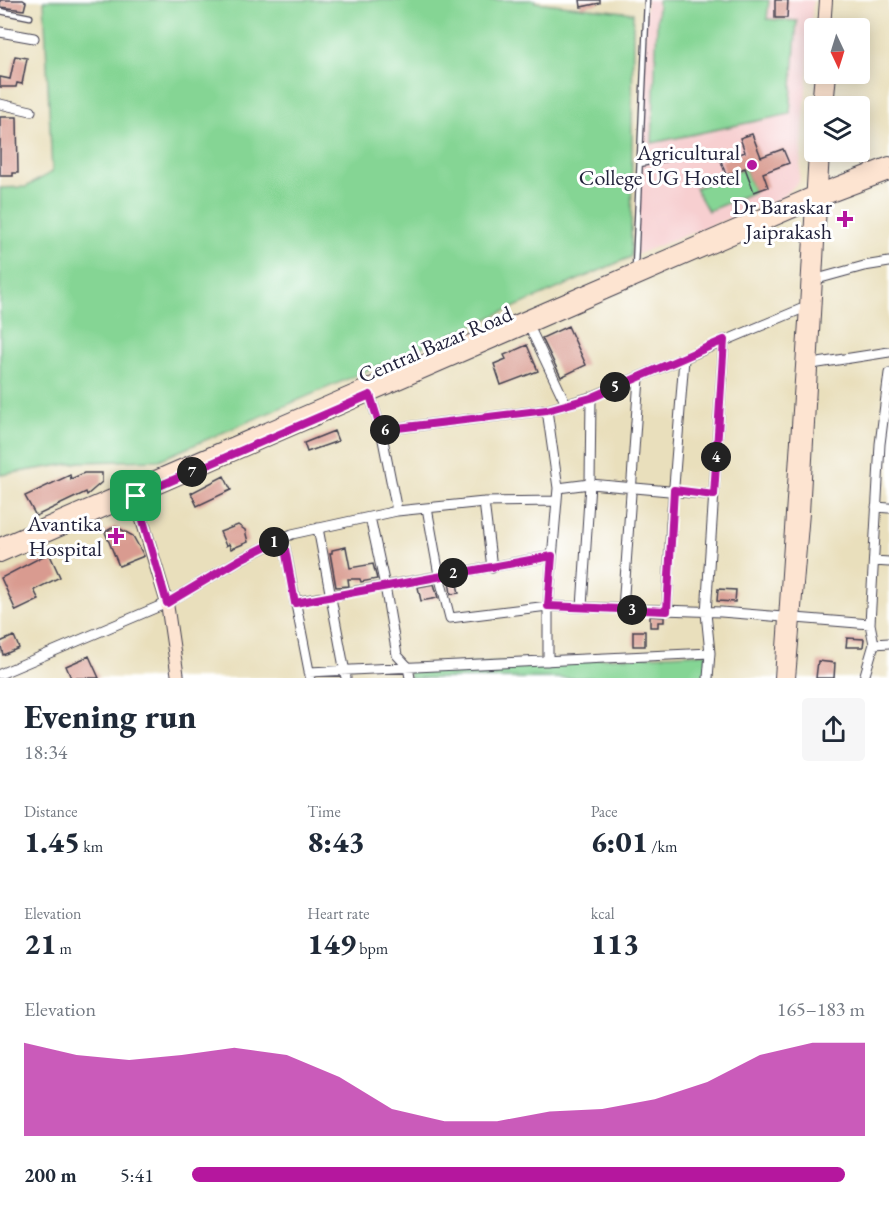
<!DOCTYPE html>
<html lang="en">
<head>
<meta charset="utf-8">
<style>
  body { margin:0; font-family:"EB Garamond",serif; background:#f6f6f7; color:#1f2937; height:100vh; display:flex; flex-direction:column; font-size:22px; white-space:nowrap }
  * { box-sizing:border-box; margin:0 }
  p { font-size:20px; color:#747a83 }
  .icon { flex:none; width:33px; height:33px; fill:none; stroke:currentColor; stroke-width:2; stroke-linecap:round; stroke-linejoin:round }
  .map { position:relative; height:678px; overflow:hidden }
  .drawer { display:flex; flex-direction:column; background:#fff; flex:1 }
  .drawer>* { flex:none }
  .needle { width:39px; rotate:176deg }
  .buttons { position:absolute; left:804px; top:18px; display:grid; gap:12px }
  .buttons a { display:grid; place-items:center; width:66px; height:66px; border-radius:6px; background:#fff; box-shadow:0 3px 15px #0003; font-size:30px }
  .pin { position:absolute; display:grid; place-items:center; width:51px; height:51px; color:#fff; margin:-26px; border-radius:12px; box-shadow:0 3px 9px #0006 }
  .km { position:absolute; width:30px; height:30px; margin:-15px; border-radius:50%; background:#222; color:#fff; font-size:16px; line-height:30px; text-align:center }
  .round { display:grid; place-items:center; flex:none; width:63px; height:63px; border-radius:6px; background:#f6f6f7 }
  .head { display:flex; align-items:center; justify-content:space-between; height:102px; padding:0 24px }
  h1 { font-size:33px; font-weight:800; line-height:45px }
  .figures { display:grid; grid-template-columns:repeat(3,1fr); gap:9px; height:102px; padding:6px 24px }
  .figures div { display:grid; align-content:center }
  .figures b { font-size:30px; font-weight:800 }
  .figures small { font-size:16px; font-weight:400 }
  .figures p { font-size:16px }
  .chart { height:168px; padding:12px 24px }
  .chart p { display:flex; justify-content:space-between }
  .chart svg { width:100%; height:108px; margin-top:6px; fill:#b5179e; opacity:.7 }
  ul { padding:0 24px; list-style:none; font-size:20px }
  li { display:grid; grid-template-columns:96px 72px 1fr; align-items:center; height:45px }
  li i { height:15px; border-radius:8px; background:#b5179e }
  .map>svg:first-child { display:block }
</style>
</head>
<body>
<div class="map">
<svg width="889" height="678" viewBox="0 0 889 678">
  <rect width="100%" height="100%" fill="#fff"/>
  <filter id="ink" filterUnits="userSpaceOnUse"><feTurbulence type="fractalNoise" baseFrequency=".0167" numOctaves="2"/><feDisplacementMap in="SourceGraphic" scale="12" xChannelSelector="R" yChannelSelector="G"/><feConvolveMatrix kernelMatrix="1 2 1 2 8 2 1 2 1" color-interpolation-filters="sRGB"/></filter>
  <filter id="wash" filterUnits="userSpaceOnUse"><feTurbulence type="fractalNoise" baseFrequency=".008" numOctaves="4" result="noise"/><feDisplacementMap in="SourceGraphic" scale="24" xChannelSelector="R" yChannelSelector="G"/><feGaussianBlur stdDeviation="1.35" result="paint"/><feColorMatrix in="noise" values="0 0 0 0 0 0 0 0 0 0 0 0 0 0 0 0 0 1.4 0 .05"/><feComposite in="paint" operator="in"/></filter>
  <g filter="url(#wash)">
    <rect width="100%" height="100%" fill="#e9dfbc"/>
    <path fill="#f7cfd0" d="M646 0H813L799 182 780 199 635 255Z"/>
    <path fill="#85d594" stroke="#547c68" stroke-width="1.5" d="M44 0H535V2L633 13 631 257 159 460 80 462 0 475V188L26 187 52 172Z
      M658 0H769L767 19 797 21 790 114 652 143Z
      M745 168 754 192 708 211 695 188Z
      M710 653 708 678H410L408 667Z"/>
    <g id="blocks">
      <path fill="#d99b90" d="M0 0H23L26 2 24 10 0 7Z
        M580 0H600V3L581 7Z
        M775 0H788L787 18H775Z
        M15 56 27 58 22 84 17 83 16 87H0V77L10 79Z
        M0 117H17L18 173H13V176H0Z
        M752 134 761 157 783 149 789 163 763 173 768 187 754 192 745 168 726 175 721 161 745 152 740 138Z
        M568 326 586 365 561 377 542 338Z
        M527 345 538 371 501 385 494 364 506 359 504 355Z
        M334 431 338 441 307 452 304 443Z
        M84 473H102V482L87 495 86 492 36 516 25 496 70 475 71 479Z
        M224 476 231 490 197 506 191 493Z
        M238 525 245 530 248 542 231 549 229 544 226 546 220 532Z
        M115 526 133 536 144 556 119 566 105 532Z
        M346 547 350 568 373 564 377 579 361 582 360 579H348L349 586 336 587 330 553H332V550Z
        M49 553 60 577 34 590 39 600 16 611 1 578Z
        M456 580 459 593 451 594 449 581Z
        M434 584 438 598 421 601 418 587Z
        M718 589 736 590 735 602 717 601Z
        M650 616 664 617V622H658V627H650Z
        M633 631H645V646H633Z
        M14 636 19 648 3 655 0 642Z
        M847 638 864 639 863 647H846Z
        M89 656 99 678H71L66 666Z
        M818 661 835 663 834 678H816Z"/>
    </g>
  </g>
  <g filter="url(#ink)">
    <use href="#blocks" fill-opacity="0" stroke="#403e4e" stroke-width="1.5"/>
    <g fill="none" stroke-linecap="round" stroke-linejoin="round">
      <g stroke="#403e4e" stroke-width="7">
        <path id="lane" d="M0 11 30 17
          M640 164 693 153
          M635 267 647 0"/>
      </g>
      <g stroke="#403e4e" stroke-width="11">
        <path id="street" d="M0 32 34 38
          M0 104 31 111
          M817 279 864 266 889 262
          M529 326 566 404
          M812 364 889 352
          M370 395 381 430 397 511
          M547 410 558 488 548 606V661
          M381 430 547 410 591 397 806 307
          M558 488 590 484 714 495
          M484 502 492 568
          M876 507 889 508
          M427 508 439 575 450 618 548 606 721 612 870 624 874 644 864 678
          M370 517 385 586 397 655 408 667 410 678
          M318 528 346 678
          M283 538 310 676
          M874 561 889 562
          M295 602 552 556
          M582 607 590 484 591 397
          M623 609 639 378
          M667 611 671 524 684 359
          M870 624 880 444 889 373
          M874 644 889 643
          M309 672 710 653
          M0 674 167 603 241 559 292 534 397 511 484 502 557 501
          M708 678 710 653 706 613 724 340"/>
      </g>
      <g stroke="#403e4e" stroke-width="14">
        <path id="secondary" d="M824 28 826 0
          M818 106 821 74
          M827 106 830 74
          M133 490 167 603 178 678
          M0 544 820 190 889 163
          M0 556 810 204 889 174
          M781 678 806 307 815 152
          M789 678 803 513 823 152"/>
      </g>
      <use href="#lane" stroke="#fff" stroke-width="4.5"/>
      <use href="#street" stroke="#fff" stroke-width="9"/>
      <use href="#secondary" stroke="#fde4d1" stroke-width="12"/>
    </g>
  </g>
  <g fill="none" stroke-linecap="round" stroke-linejoin="round" filter="url(#ink)">
    <g stroke="#fff" stroke-width="12">
      <path id="route" d="M724 340 714 495 674 490 667 611 548 606 552 556 295 603 283 538 241 559 167 603 136 496 370 395 381 430 547 410 591 398Z"/>
    </g>
    <use href="#route" stroke="#b5179e" stroke-width="8"/>
  </g>
  <g fill="#b5179e" stroke="#fff" stroke-width="2">
    <circle cx="752" cy="165" r="6"/>
    <path d="M842 210h6v6h6v6h-6v6h-6v-6h-6v-6h6z"/>
    <path d="M113 527h6v6h6v6h-6v6h-6v-6h-6v-6h6z"/>
  </g>
  <g text-anchor="middle" stroke-width="6" stroke-linejoin="round" paint-order="stroke">
    <g font-size="22" fill="#22223b" stroke="#fff" text-anchor="end">
      <text x="740" y="160">Agricultural<tspan x="740" dy="25">College UG Hostel</tspan></text>
      <text x="832" y="214">Dr Baraskar<tspan x="832" dy="25">Jaiprakash</tspan></text>
      <text x="102" y="531">Avantika<tspan x="102" dy="25">Hospital</tspan></text>
    </g>
    <g font-size="22" fill="#22223b" stroke="#fff">
      <text transform="translate(435 344) rotate(-23)" y="8">Central Bazar Road</text>
    </g>
  </g>
</svg>
<div class="buttons">
<a><svg class="needle" viewBox="-14 -14 28 28"><path d="M0-13l5 13h-10z" fill="#e53935"/><path d="M0 13l5-13h-10z" fill="#747a83"/></svg></a>
<a><svg class="icon" aria-label="layers" viewBox="0 0 24 24"><path d="M12 4l9 5-9 5-9-5zM3 14l9 5 9-5"/></svg></a>
</div>
<div class="pin" style="left:136px;top:496px;background:#1e9e55"><svg class="icon" aria-label="arrive" viewBox="0 0 24 24"><path d="M6 21V4h12l-3 4 3 4H6"/></svg></div>
<b class="km" style="left:274px;top:542px">1</b>
<b class="km" style="left:453px;top:573px">2</b>
<b class="km" style="left:632px;top:610px">3</b>
<b class="km" style="left:716px;top:457px">4</b>
<b class="km" style="left:615px;top:387px">5</b>
<b class="km" style="left:385px;top:430px">6</b>
<b class="km" style="left:192px;top:472px">7</b>
</div>
<section class="drawer">
<div class="head"><div><h1>Evening run</h1><p>18:34</p></div><a class="round"><svg class="icon" aria-label="share" viewBox="0 0 24 24"><path d="M12 15V3M7 8l5-5 5 5M5 13v7h14v-7"/></svg></a></div>
<div class="figures">
<div><p>Distance</p><b>1.45<small> km</small></b></div>
<div><p>Time</p><b>8:43</b></div>
<div><p>Pace</p><b>6:01<small> /km</small></b></div>
</div>
<div class="figures">
<div><p>Elevation</p><b>21<small> m</small></b></div>
<div><p>Heart rate</p><b>149<small> bpm</small></b></div>
<div><p>kcal</p><b>113</b></div>
</div>
<div class="chart"><p><span>Elevation</span>165–183 m</p>
<svg viewBox="0 0 160 44" preserveAspectRatio="none"><path d="M0 44V6L10 11L20 13L30 11L40 8L50 11L60 20L70 33L80 38L90 38L100 34L110 33L120 29L130 22L140 11L150 6L160 6V44z"/></svg>
</div>
<ul>
<li><b>200 m</b>5:41<i style="width:97%"></i></li>
</ul>
</section>
</body>
</html>
